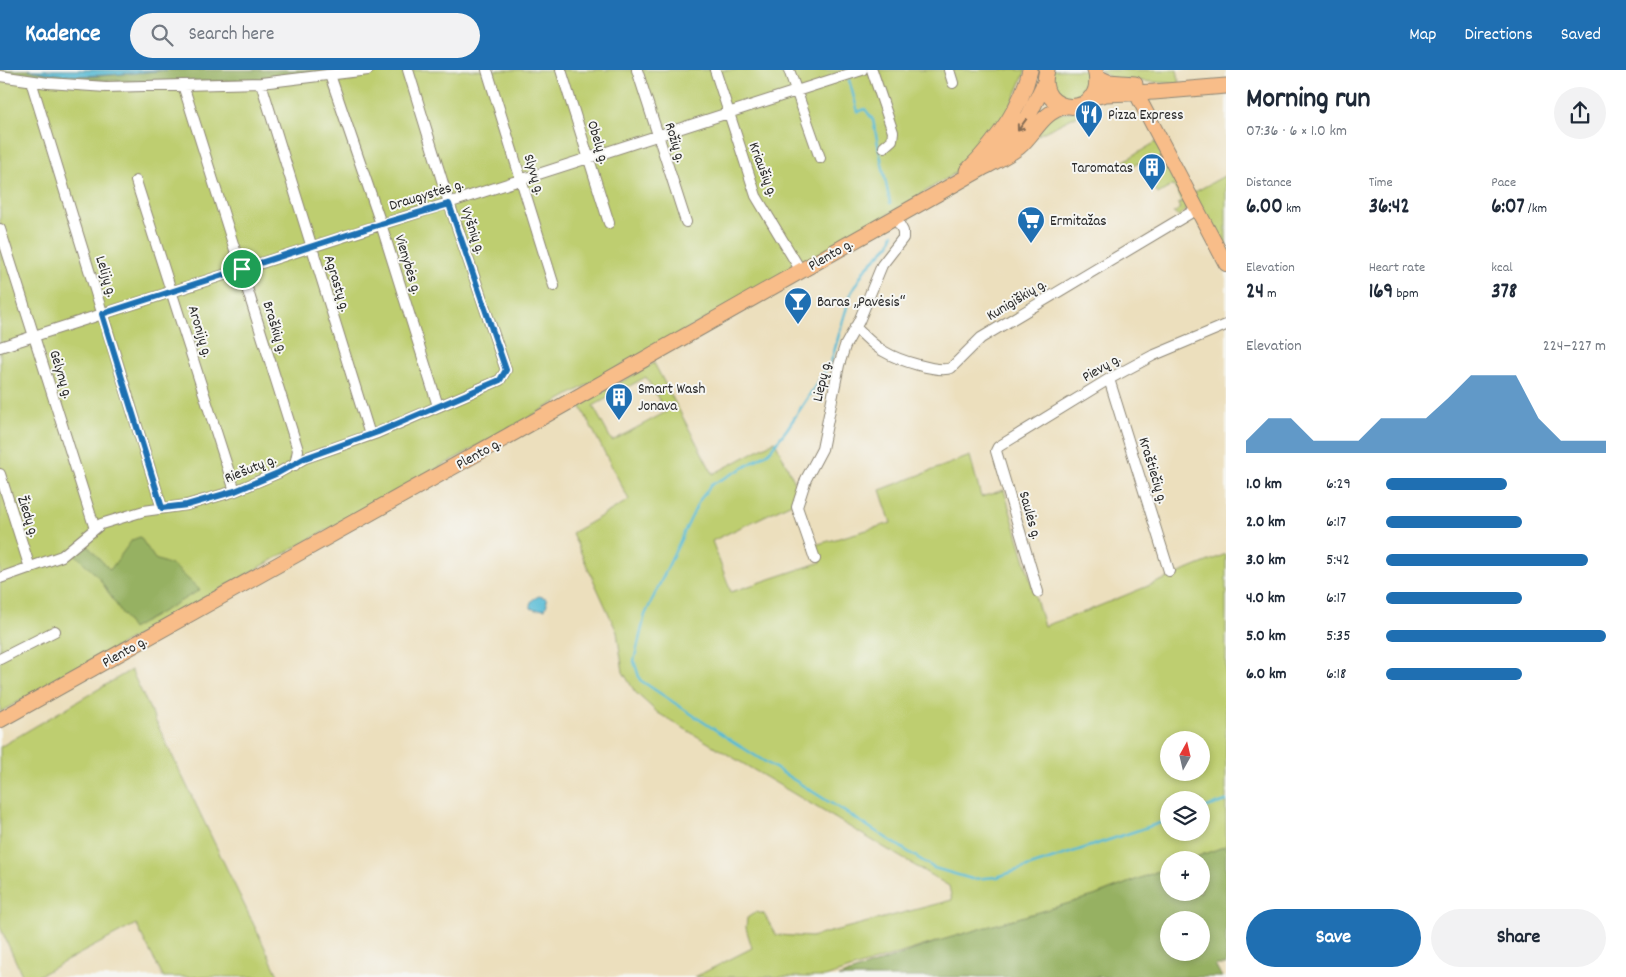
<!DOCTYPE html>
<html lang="en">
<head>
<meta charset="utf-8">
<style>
  body { margin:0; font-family:Dekko,sans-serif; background:#f2f2f3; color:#1f2937; height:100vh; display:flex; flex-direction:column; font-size:19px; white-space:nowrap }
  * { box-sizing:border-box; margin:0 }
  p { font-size:16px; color:#747a83 }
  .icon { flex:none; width:28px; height:28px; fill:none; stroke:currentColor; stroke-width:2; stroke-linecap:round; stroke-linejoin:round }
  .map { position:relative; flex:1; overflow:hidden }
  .sheet { display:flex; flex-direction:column; background:#fff; width:400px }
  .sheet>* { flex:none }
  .needle { width:32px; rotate:8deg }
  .controls { position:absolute; left:1160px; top:661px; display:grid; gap:10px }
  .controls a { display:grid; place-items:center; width:50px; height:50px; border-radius:50%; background:#fff; box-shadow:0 2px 8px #0003; font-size:25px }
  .pin { position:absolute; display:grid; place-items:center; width:42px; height:42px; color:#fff; margin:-21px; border:2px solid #fff; border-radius:50%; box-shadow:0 1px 5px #0007 }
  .round { display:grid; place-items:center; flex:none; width:52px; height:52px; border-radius:26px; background:#f2f2f3 }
  .head { display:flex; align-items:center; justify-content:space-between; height:85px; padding:0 20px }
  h1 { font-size:28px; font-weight:800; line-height:38px }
  .figures { display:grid; grid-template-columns:repeat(3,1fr); gap:8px; height:85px; padding:5px 20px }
  .figures div { display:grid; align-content:center }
  .figures b { font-size:21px; font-weight:800 }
  .figures small { font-size:14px; font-weight:400 }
  .figures p { font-size:14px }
  .chart { height:140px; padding:10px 20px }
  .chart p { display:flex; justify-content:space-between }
  .chart svg { width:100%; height:90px; margin-top:5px; fill:#1f6fb2; opacity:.7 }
  .action { display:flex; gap:10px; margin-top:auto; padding:10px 20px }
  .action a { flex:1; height:58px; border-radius:30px; background:#1f6fb2; color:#fff; font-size:20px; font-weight:800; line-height:58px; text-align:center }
  .action a+a { background:#f2f2f3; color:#1f2937 }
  ul { padding:0 20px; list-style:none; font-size:16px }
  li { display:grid; grid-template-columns:80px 60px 1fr; align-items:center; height:38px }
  li i { height:12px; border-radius:6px; background:#1f6fb2 }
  header { display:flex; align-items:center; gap:30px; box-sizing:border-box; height:70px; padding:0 25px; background:#1f6fb2; color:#fff }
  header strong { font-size:24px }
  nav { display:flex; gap:28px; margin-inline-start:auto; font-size:18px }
  .search { width:350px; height:45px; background:#f2f2f3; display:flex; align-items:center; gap:12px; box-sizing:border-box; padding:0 18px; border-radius:28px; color:#747a83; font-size:19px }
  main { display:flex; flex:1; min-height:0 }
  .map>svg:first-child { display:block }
</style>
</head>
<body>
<header>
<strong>Kadence</strong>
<div class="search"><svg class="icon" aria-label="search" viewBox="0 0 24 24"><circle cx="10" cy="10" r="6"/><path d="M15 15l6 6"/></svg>Search here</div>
<nav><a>Map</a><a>Directions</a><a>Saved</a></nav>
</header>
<main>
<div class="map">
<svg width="1226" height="907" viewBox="0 0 1226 907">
  <rect width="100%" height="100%" fill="#f6f6f2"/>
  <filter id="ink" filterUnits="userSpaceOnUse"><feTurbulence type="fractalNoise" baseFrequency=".02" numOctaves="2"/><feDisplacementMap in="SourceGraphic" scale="10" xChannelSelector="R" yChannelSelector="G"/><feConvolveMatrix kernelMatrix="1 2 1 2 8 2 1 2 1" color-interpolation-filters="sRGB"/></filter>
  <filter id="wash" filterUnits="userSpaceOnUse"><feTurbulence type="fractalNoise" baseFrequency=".0096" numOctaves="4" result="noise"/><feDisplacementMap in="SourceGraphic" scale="20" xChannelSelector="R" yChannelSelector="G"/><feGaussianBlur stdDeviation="1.12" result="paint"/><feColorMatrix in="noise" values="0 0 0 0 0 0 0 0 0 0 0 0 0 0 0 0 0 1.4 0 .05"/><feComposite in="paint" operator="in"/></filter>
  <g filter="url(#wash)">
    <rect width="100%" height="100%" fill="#ecdfbd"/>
    <path fill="#bece70" stroke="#747c4e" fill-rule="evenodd" d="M354 0H1026L1007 45 963 98 884 147 838 170 822 184 0 642V3L31 8Z
      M1051 0H1091L1094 11 1080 30 1057 27 1050 4Z
      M1099 0H1177L1180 14 1112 9Z
      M1081 40 1080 44 1036 66 1050 45Z
      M1156 72 1188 132 1187 138 1180 146 1173 143 1180 139 1178 134 1183 132 1173 115 1158 124 1138 93 1129 99 1124 93V91Z
      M1226 105V186L1193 123Z
      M654 293 713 404 775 371 799 421 796 431 712 471 731 522 821 492 815 475 891 453 880 420 970 386 981 427 1004 420 1044 556 1087 541 1226 484V776L1188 790H1169V797L1094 826 942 870 825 907H695L752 878 746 858 747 848 756 842 764 844 776 865 811 867 952 830 949 816 658 643 635 622 623 602 617 562 572 463 629 430 580 335ZM646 307 666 342 612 371 593 336ZM1169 670H1201V702H1169ZM1169 730H1201V762H1169Z
      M131 600 279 907H163L136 854 36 907H23L0 857V677Z"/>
    <path fill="#96b162" stroke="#606e46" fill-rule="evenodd" d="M0 0H29L51 4 88 7 168 0H354L259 10 168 12 31 8 0 3Z
      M140 467 155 489 174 496 200 520 132 559 99 508 74 483 84 472 110 500 132 470Z
      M1226 776V895H1215L1222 907H838L942 870 1094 826 1169 797V822H1201V790H1188ZM1169 850H1201V882H1169Z"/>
    <path fill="#57bbd5" stroke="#417380" d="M29 0H167C119 4 78 10 29 0Z
      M539 526 546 528 547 534 545 539 535 540 531 538C529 531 533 529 539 526Z"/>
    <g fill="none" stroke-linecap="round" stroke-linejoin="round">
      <path stroke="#57bbd5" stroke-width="2.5" d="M849 10 858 42 865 39 873 50 890 133
        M893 164 890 174 865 199 851 223 831 292 787 359 769 382 745 397 711 415 699 431 645 545 634 591 640 610 732 671 934 798 972 809 997 807 1169 750
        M1201 739 1226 731"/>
    </g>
  </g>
  <g filter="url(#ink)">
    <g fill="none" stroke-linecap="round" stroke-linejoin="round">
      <g stroke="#8c8574" stroke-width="12">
        <path id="minor" d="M487 0 554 216
          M561 0 609 153
          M637 0 686 152
          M715 0 756 126 801 201
          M789 0 820 88
          M872 0 893 62 892 70 884 77
          M949 0 953 13
          M330 5 381 154 438 336
          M0 6 48 13 106 17 261 13 368 0
          M31 11 162 438
          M261 13 370 365
          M183 15 298 380 295 395
          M136 111 235 421
          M0 159 95 459
          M855 257C864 265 873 276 885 282 898 290 938 303 951 298L981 268 1197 139
          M0 277 862 0
          M1109 309 1169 501
          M0 404 30 498
          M815 489 797 437 806 409 822 379 839 295 845 276 859 251 882 195 903 168V161L896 148
          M0 508 62 486 101 454 144 441 187 435 235 421 278 403 305 388 377 363 500 310 506 300 449 133 408 0
          M1038 522 996 381 998 377 1109 309 1152 286 1226 255
          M0 589 55 561"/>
      </g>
      <g stroke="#8c8574" stroke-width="16">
        <path id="major" d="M1136 23 1226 194"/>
      </g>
      <g stroke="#8c8574" stroke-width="17">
        <path id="highway" d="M1047 0C1033 48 1109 49 1095 0
          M1097 7 1108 12 1135 14
          M1090 28 1106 24 1154 22 1226 16
          M998 84 1028 47 1045 12
          M967 101C995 73 1021 40 1030 0
          M0 650 551 342 981 99C994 92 1007 86 1019 77 1036 62 1042 42 1066 36"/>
      </g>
      <use href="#minor" stroke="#fff" stroke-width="10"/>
      <use href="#major" stroke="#f8bd89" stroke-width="14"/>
      <use href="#highway" stroke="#f8bd89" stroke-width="15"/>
    </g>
    <defs><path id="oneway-shaft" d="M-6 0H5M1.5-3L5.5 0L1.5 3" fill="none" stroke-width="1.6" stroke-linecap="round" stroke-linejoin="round" transform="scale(1.25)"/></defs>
    <use stroke="#876d55" href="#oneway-shaft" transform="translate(1022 55) rotate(126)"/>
  </g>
  <g fill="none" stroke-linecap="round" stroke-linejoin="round" filter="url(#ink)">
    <g stroke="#fff" stroke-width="10">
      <path id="route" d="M449 134 506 300 500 310 378 362 305 388 278 403 235 421 187 435 162 438 102 244 381 154Z"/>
    </g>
    <use href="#route" stroke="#1f6fb2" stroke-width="6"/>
  </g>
  <defs>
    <g id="restaurant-pin" transform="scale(1.4375)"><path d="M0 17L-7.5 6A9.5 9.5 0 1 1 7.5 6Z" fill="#1f6fb2" stroke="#f6f6f2"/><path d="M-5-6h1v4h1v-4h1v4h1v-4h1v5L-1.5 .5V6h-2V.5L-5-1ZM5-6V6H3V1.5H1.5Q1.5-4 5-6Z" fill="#fff"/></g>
    <g id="building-pin" transform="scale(1.4375)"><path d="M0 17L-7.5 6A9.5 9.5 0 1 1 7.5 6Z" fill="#1f6fb2" stroke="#f6f6f2"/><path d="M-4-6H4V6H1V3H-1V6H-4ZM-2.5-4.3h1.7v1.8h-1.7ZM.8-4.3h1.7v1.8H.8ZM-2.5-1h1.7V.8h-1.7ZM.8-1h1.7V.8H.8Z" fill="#fff"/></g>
    <g id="supermarket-pin" transform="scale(1.4375)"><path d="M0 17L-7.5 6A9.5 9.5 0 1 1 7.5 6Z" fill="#1f6fb2" stroke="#f6f6f2"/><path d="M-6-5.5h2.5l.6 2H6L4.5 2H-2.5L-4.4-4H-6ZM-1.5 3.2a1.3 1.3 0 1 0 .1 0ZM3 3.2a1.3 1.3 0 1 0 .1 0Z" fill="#fff"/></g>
    <g id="bar-pin" transform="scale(1.4375)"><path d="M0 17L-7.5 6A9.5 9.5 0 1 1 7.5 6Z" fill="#1f6fb2" stroke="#f6f6f2"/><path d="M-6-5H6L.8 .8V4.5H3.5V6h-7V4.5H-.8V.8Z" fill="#fff"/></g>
  </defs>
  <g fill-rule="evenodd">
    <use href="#restaurant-pin" x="1089" y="44"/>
    <use href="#building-pin" x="1152" y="97"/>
    <use href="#supermarket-pin" x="1031" y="150"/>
    <use href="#bar-pin" x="798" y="231"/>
    <use href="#building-pin" x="619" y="327"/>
  </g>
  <g text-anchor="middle" stroke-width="4" stroke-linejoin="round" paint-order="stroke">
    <g font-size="15" fill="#2b2b2b" stroke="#f6f6f2" text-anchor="start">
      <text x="1108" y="49">Pizza Express</text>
      <text x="1133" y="102" text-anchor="end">Taromatas</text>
      <text x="1050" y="155">Ermitažas</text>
      <text x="817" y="236">Baras „Pavėsis“</text>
      <text x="638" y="323">Smart Wash<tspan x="638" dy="17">Jonava</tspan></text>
    </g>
    <g font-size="15" fill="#2b2b2b" stroke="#f6f6f2">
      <text transform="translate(599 72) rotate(73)" y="5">Obelų g.</text>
      <text transform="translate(676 72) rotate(73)" y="5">Rožių g.</text>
      <text transform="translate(764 99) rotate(69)" y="5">Kriaušių g.</text>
      <text transform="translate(535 104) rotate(73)" y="5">Slyvų g.</text>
      <text transform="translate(426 124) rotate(-17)" y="5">Draugystės g.</text>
      <text transform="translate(474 160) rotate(71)" y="5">Vyšnių g.</text>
      <text transform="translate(830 184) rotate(-30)" y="5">Plento g.</text>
      <text transform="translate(409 194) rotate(73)" y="5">Vienybės g.</text>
      <text transform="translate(107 206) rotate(73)" y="5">Lelijų g.</text>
      <text transform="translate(338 213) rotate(73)" y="5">Agrastų g.</text>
      <text transform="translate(1016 229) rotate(-31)" y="5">Kunigiškių g.</text>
      <text transform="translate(276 257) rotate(73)" y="5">Braškių g.</text>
      <text transform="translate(201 261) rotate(73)" y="5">Aronijų g.</text>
      <text transform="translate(1101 297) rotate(-30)" y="5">Pievų g.</text>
      <text transform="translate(62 304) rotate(73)" y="5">Gėlynų g.</text>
      <text transform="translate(821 311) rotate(-77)" y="5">Liepų g.</text>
      <text transform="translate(478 383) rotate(-29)" y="5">Plento g.</text>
      <text transform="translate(250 398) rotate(-22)" y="5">Riešutų g.</text>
      <text transform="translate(1154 400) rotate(73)" y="5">Kraštiečių g.</text>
      <text transform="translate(1031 445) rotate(74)" y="5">Saulės g.</text>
      <text transform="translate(29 446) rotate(72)" y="5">Žiedų g.</text>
      <text transform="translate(124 581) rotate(-29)" y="5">Plento g.</text>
    </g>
  </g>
</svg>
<div class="controls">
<a><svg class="needle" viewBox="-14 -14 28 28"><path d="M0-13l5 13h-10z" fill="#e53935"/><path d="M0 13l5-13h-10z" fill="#747a83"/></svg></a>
<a><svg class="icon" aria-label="layers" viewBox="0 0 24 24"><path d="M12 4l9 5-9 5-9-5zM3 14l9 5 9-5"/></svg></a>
<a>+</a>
<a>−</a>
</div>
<div class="pin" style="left:242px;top:199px;background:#1e9e55"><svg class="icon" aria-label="arrive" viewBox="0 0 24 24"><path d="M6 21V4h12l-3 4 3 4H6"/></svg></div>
</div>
<section class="sheet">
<div class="head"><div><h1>Morning run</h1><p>07:36 · 6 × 1.0 km</p></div><a class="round"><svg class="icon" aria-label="share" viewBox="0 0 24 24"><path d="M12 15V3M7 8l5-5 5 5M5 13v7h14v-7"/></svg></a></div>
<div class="figures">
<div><p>Distance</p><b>6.00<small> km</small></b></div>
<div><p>Time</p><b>36:42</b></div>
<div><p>Pace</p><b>6:07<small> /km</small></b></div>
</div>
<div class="figures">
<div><p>Elevation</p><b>24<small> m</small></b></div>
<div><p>Heart rate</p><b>169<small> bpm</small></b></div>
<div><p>kcal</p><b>378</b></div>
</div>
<div class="chart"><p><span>Elevation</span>224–227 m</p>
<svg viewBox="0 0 160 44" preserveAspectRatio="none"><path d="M0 44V38L10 27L20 27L30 38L40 38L50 38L60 27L70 27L80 27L90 17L100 6L110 6L120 6L130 27L140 38L150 38L160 38V44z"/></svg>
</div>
<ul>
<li><b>1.0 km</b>6:29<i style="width:55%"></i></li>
<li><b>2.0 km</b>6:17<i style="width:62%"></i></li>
<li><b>3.0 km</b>5:42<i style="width:92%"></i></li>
<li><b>4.0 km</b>6:17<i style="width:62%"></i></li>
<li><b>5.0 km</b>5:35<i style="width:100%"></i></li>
<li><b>6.0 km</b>6:18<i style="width:62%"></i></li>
</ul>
<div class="action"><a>Save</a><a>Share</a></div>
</section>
</main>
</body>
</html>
